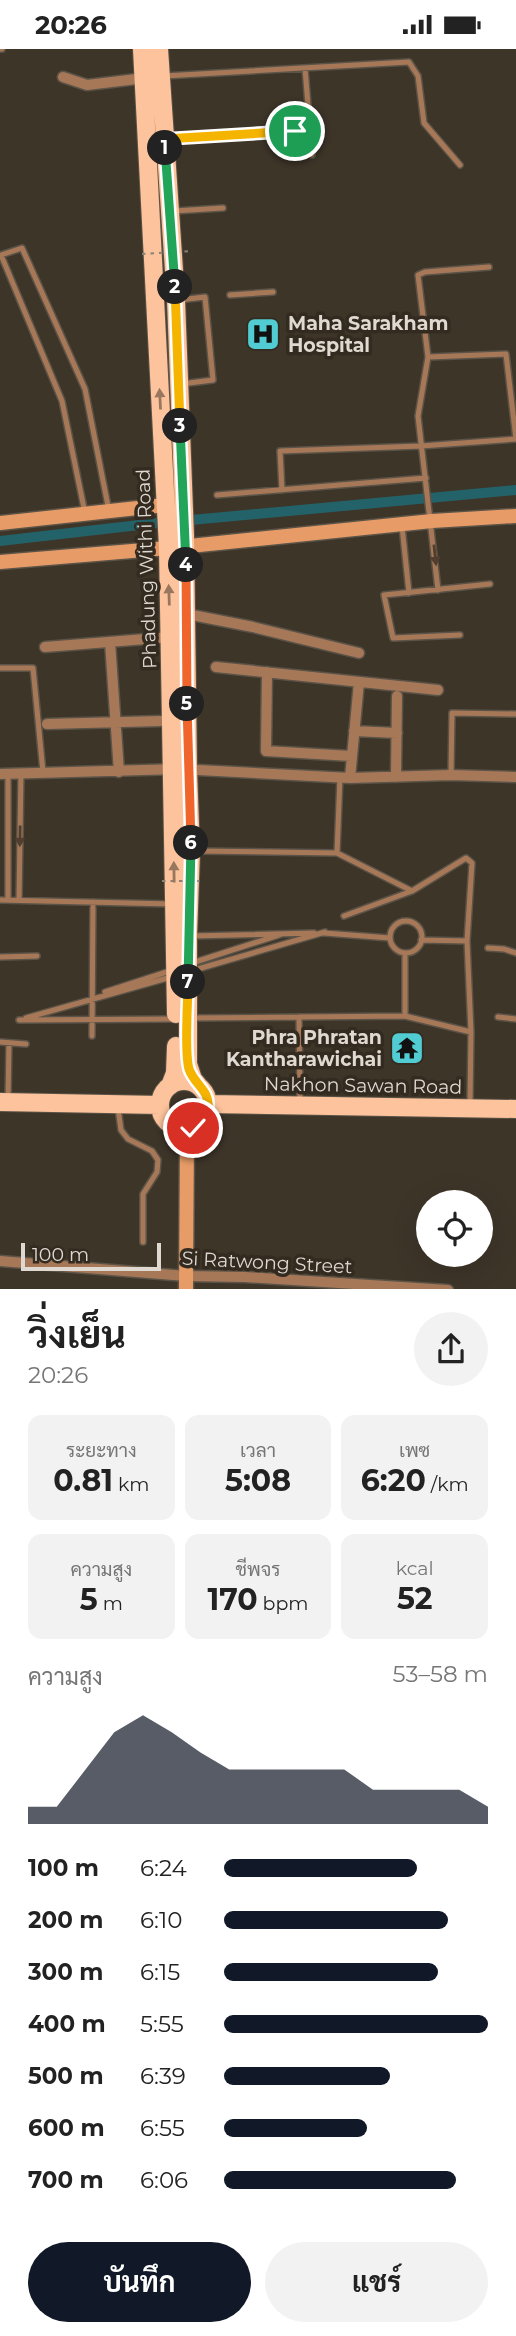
<!DOCTYPE html>
<html lang="th">
<head>
<meta charset="utf-8">
<style>
  body { margin:0; font-family:Montserrat,Sarabun,sans-serif; background:#f2f2f2; color:#222; height:100vh; display:flex; flex-direction:column; font-size:26px; white-space:nowrap }
  * { box-sizing:border-box; margin:0 }
  p { font-size:23px; color:#767676 }
  .icon { flex:none; width:38px; height:38px; fill:none; stroke:currentColor; stroke-width:2; stroke-linecap:round; stroke-linejoin:round }
  .map { position:relative; height:1240px; overflow:hidden }
  .sheet { display:flex; flex-direction:column; background:#fff; flex:1 }
  .sheet>* { flex:none }
  .controls { position:absolute; left:416px; top:1141px; display:grid; gap:14px }
  .controls a { display:grid; place-items:center; width:77px; height:77px; border-radius:50%; background:#fff; box-shadow:0 7px 28px #0002; font-size:35px }
  .scale { position:absolute; left:21px; bottom:18px; width:140px; box-sizing:border-box; padding-left:7px; border:4px solid #dfd9d2; border-top:0; font-size:19px; line-height:24px; white-space:nowrap; color:#dfd9d2; -webkit-text-stroke:5px #342b20; paint-order:stroke }
  .pin { position:absolute; display:grid; place-items:center; width:60px; height:60px; color:#fff; margin:-30px; border:4px solid #fff; border-radius:50%; box-shadow:0 2px 7px #0007 }
  .km { position:absolute; width:35px; height:35px; margin:-18px; border-radius:50%; background:#222; color:#fff; font-size:19px; line-height:35px; text-align:center }
  .round { display:grid; place-items:center; flex:none; width:74px; height:74px; border-radius:37px; background:#f2f2f2 }
  .overview { display:flex; align-items:center; justify-content:space-between; height:119px; padding:0 28px }
  h1 { font-size:38px; font-weight:700; line-height:52px }
  .figures { display:grid; grid-template-columns:repeat(3,1fr); gap:10px; height:119px; padding:7px 28px }
  .figures div { display:grid; align-content:center; border-radius:14px; background:#f2f2f2; text-align:center }
  .figures b { font-size:30px; font-weight:700 }
  .figures small { font-size:19px; font-weight:400 }
  .figures p { font-size:19px }
  .chart { height:196px; padding:14px 28px }
  .chart p { display:flex; justify-content:space-between }
  .chart svg { width:100%; height:126px; margin-top:7px; fill:#111827; opacity:.7 }
  .action { display:flex; gap:14px; margin-top:auto; padding:14px 28px }
  .action a { flex:1; height:80px; border-radius:42px; background:#111827; color:#fff; font-size:28px; font-weight:700; line-height:80px; text-align:center }
  .action a+a { background:#f2f2f2; color:#222 }
  ul { padding:0 28px; list-style:none; font-size:23px }
  li { display:grid; grid-template-columns:112px 84px 1fr; align-items:center; height:52px }
  li i { height:18px; border-radius:9px; background:#111827 }
  .status { display:flex; justify-content:space-between; align-items:center; height:49px; padding:0 35px; background:#fff; direction:ltr }
  .status svg { height:19px; fill:currentColor }
  .map>svg:first-child { display:block }
</style>
</head>
<body>
<div class="status"><b>20:26</b><svg viewBox="0 0 49 12"><path d="M0 12V9h3v3zM5 12V6h3v6zM10 12V3h3v9zM15 12V0h3v12zM26 1h20v11H26zM47 4h2v5h-2z"/></svg></div>
<div class="map">
<svg width="516" height="1241" viewBox="0 0 516 1241">
  <rect width="100%" height="100%" fill="#3e3529"/>
  <g fill="none" stroke-linecap="round" stroke-linejoin="round">
    <path stroke="#246269" stroke-width="10" d="M0 492 148 475 516 441"/>
    <g stroke="#5b5347" stroke-width="8">
      <path id="lane" d="M0 0H2
        M305 19 312 106
        M164 27 409 13 418 27 424 74 460 116
        M168 90 295 82
        M174 162 223 159
        M230 246 273 243
        M179 251 205 248 213 331 181 335
        M282 441 280 402 421 397 516 390 506 305 428 308
        M217 446 426 429
        M85 464 62 352 1 206 22 199 85 340 109 462
        M402 477 409 544
        M438 541 418 367 428 308 418 226 425 223 489 218
        M460 586 393 589 384 546 490 535
        M0 619H33L43 723
        M8 724V851
        M451 726 452 664 516 665
        M196 802 337 804 412 842 466 809 472 814 467 892 421 891
        M337 804 340 728
        M0 851 172 855
        M19 851 21 724
        M344 867 412 842
        M390 888a16 16 0 1 1 32 0a16 16 0 1 1-32 0Z
        M324 884 390 889
        M191 887 314 884
        M467 892 471 983
        M488 899 504 900 516 904
        M0 908 37 907
        M192 914 282 885
        M191 922 325 883
        M105 943 173 921
        M405 967 471 983 470 1055
        M299 968 405 967V904
        M498 968 516 970
        M26 969 171 928
        M190 969 299 968 300 1053
        M19 971 174 970
        M92 987 93 853
        M0 993 26 995
        M8 1050 9 994
        M118 1059 121 1081 128 1090 152 1102 158 1111 157 1123 143 1145V1193"/>
    </g>
    <g stroke="#5b5347" stroke-width="13">
      <path id="street" d="M63 28 87 36 145 29
        M187 565 253 578 359 604
        M110 593 119 723
        M45 598 171 588
        M216 618 438 641
        M267 623 266 702 351 707
        M47 675 161 672
        M354 682 397 684
        M0 725 179 720 350 729 451 726 516 728
        M396 728 397 647
        M350 729 359 633
        M0 1212 186 1227 245 1228 448 1241"/>
    </g>
    <g stroke="#5b5347" stroke-width="17">
      <path id="secondary" d="M0 474 165 456
        M0 513 180 498 432 472 516 467
        M186 1241 187 1080"/>
    </g>
    <g stroke="#5b5347" stroke-width="20">
      <path id="primary" d="M142 0 168 499 176 965
        M159 0 176 251 185 487 188 721 191 802 188 887V1015L193 1030 198 1036
        M160 1056a24 24 0 1 1 48 0a24 24 0 1 1-48 0Z
        M170 1037 175 1024 176 997
        M0 1053 160 1056
        M209 1055 516 1060"/>
    </g>
    <use href="#lane" stroke="#a77858" stroke-width="5"/>
    <use href="#street" stroke="#a77858" stroke-width="10"/>
    <use href="#secondary" stroke="#e79c67" stroke-width="14"/>
    <use href="#primary" stroke="#fdc39c" stroke-width="18"/>
    <path stroke="#898278" stroke-width="2" stroke-dasharray="3.5 5" stroke-linecap="butt" d="M142 205 193 202
      M162 832H201"/>
  </g>
  <defs><path id="oneway-solid" d="M-6-.8H1V-3.2L6.5 0L1 3.2V.8H-6Z" transform="scale(1.75)"/></defs>
  <g fill="#98775e">
    <use href="#oneway-solid" transform="translate(160 350) rotate(-93)"/>
    <use href="#oneway-solid" transform="translate(169 546) rotate(-92)"/>
    <use href="#oneway-solid" transform="translate(174 823) rotate(-91)"/>
  </g>
  <g fill="#513e2e">
    <use href="#oneway-solid" transform="translate(435 506) rotate(84)"/>
    <use href="#oneway-solid" transform="translate(20 787) rotate(91)"/>
  </g>
  <g fill="none" stroke-linecap="round" stroke-linejoin="round">
    <g stroke="#fff" stroke-width="14">
      <path id="split-1" d="M165 99V90L295 82"/>
    </g>
    <g stroke="#fff" stroke-width="14">
      <path id="split-2" d="M165 99 175 238"/>
    </g>
    <g stroke="#fff" stroke-width="14">
      <path id="split-3" d="M175 238 180 377"/>
    </g>
    <g stroke="#fff" stroke-width="14">
      <path id="split-4" d="M180 377 186 516"/>
    </g>
    <g stroke="#fff" stroke-width="14">
      <path id="split-5" d="M186 516 187 655"/>
    </g>
    <g stroke="#fff" stroke-width="14">
      <path id="split-6" d="M187 655 191 794"/>
    </g>
    <g stroke="#fff" stroke-width="14">
      <path id="split-7" d="M188 933 191 794"/>
    </g>
    <g stroke="#fff" stroke-width="14">
      <path id="split-8" d="M188 933C188 955 184 1002 189 1020 194 1035 210 1042 208 1058 207 1068 201 1074 193 1079"/>
    </g>
    <use href="#split-1" stroke="#f5b400" stroke-width="9"/>
    <use href="#split-2" stroke="#22a559" stroke-width="9"/>
    <use href="#split-3" stroke="#f5b400" stroke-width="9"/>
    <use href="#split-4" stroke="#22a559" stroke-width="9"/>
    <use href="#split-5" stroke="#f0652b" stroke-width="9"/>
    <use href="#split-6" stroke="#f0652b" stroke-width="9"/>
    <use href="#split-7" stroke="#22a559" stroke-width="9"/>
    <use href="#split-8" stroke="#f5b400" stroke-width="9"/>
  </g>
  <defs>
    <g id="hospital-square" transform="scale(1.75)"><rect x="-9" y="-9" width="18" height="18" rx="4" fill="#51ccd2" stroke="#342b20"/><path d="M-5-5h3v3.5h4V-5h3V5h-3V1.5h-4V5h-3Z" fill="#111"/></g>
    <g id="temple-square" transform="scale(1.75)"><rect x="-9" y="-9" width="18" height="18" rx="4" fill="#51ccd2" stroke="#342b20"/><path d="M0-6L5-2H3V0L6.5 2.5H4V6H1.5V3h-3V6H-4V2.5H-6.5L-3 0V-2H-5Z" fill="#111"/></g>
  </defs>
  <g fill-rule="evenodd">
    <use href="#hospital-square" x="263" y="285"/>
    <use href="#temple-square" x="407" y="999"/>
  </g>
  <g text-anchor="middle" stroke-width="7" stroke-linejoin="round" paint-order="stroke">
    <g font-size="19" font-weight="bold" fill="#dfd9d2" stroke="#342b20" text-anchor="start">
      <text x="288" y="281">Maha Sarakham<tspan x="288" dy="22">Hospital</tspan></text>
      <text x="382" y="995" text-anchor="end">Phra Phratan<tspan x="382" dy="22">Kantharawichai</tspan></text>
    </g>
    <g font-size="19" fill="#dfd9d2" stroke="#342b20">
      <text transform="translate(146 520) rotate(-92)" y="7">Phadung Withi Road</text>
      <text transform="translate(363 1036) rotate(1)" y="7">Nakhon Sawan Road</text>
      <text transform="translate(267 1213) rotate(3)" y="7">Si Ratwong Street</text>
    </g>
  </g>
</svg>
<div class="controls">
<a><svg class="icon" aria-label="locate" viewBox="0 0 24 24"><circle cx="12" cy="12" r="6"/><path d="M12 2v4M12 18v4M2 12h4M18 12h4"/></svg></a>
</div>
<div class="scale">100 m</div>
<div class="pin" style="left:295px;top:82px;background:#1e9e55"><svg class="icon" aria-label="arrive" viewBox="0 0 24 24"><path d="M6 21V4h12l-3 4 3 4H6"/></svg></div>
<div class="pin" style="left:193px;top:1079px;background:#d93025"><svg class="icon" aria-label="check" viewBox="0 0 24 24"><path d="M5 12l5 5 9-10"/></svg></div>
<b class="km" style="left:165px;top:99px">1</b>
<b class="km" style="left:175px;top:238px">2</b>
<b class="km" style="left:180px;top:377px">3</b>
<b class="km" style="left:186px;top:516px">4</b>
<b class="km" style="left:187px;top:655px">5</b>
<b class="km" style="left:191px;top:794px">6</b>
<b class="km" style="left:188px;top:933px">7</b>
</div>
<section class="sheet">
<div class="overview"><div><h1>วิ่งเย็น</h1><p>20:26</p></div><a class="round"><svg class="icon" aria-label="share" viewBox="0 0 24 24"><path d="M12 15V3M7 8l5-5 5 5M5 13v7h14v-7"/></svg></a></div>
<div class="figures">
<div><p>ระยะทาง</p><b>0.81<small> km</small></b></div>
<div><p>เวลา</p><b>5:08</b></div>
<div><p>เพซ</p><b>6:20<small> /km</small></b></div>
</div>
<div class="figures">
<div><p>ความสูง</p><b>5<small> m</small></b></div>
<div><p>ชีพจร</p><b>170<small> bpm</small></b></div>
<div><p>kcal</p><b>52</b></div>
</div>
<div class="chart"><p><span>ความสูง</span>53–58 m</p>
<svg viewBox="0 0 160 44" preserveAspectRatio="none"><path d="M0 44V38L10 38L20 25L30 12L40 6L50 12L60 19L70 25L80 25L90 25L100 25L110 25L120 32L130 32L140 32L150 32L160 38V44z"/></svg>
</div>
<ul>
<li><b>100 m</b>6:24<i style="width:73%"></i></li>
<li><b>200 m</b>6:10<i style="width:85%"></i></li>
<li><b>300 m</b>6:15<i style="width:81%"></i></li>
<li><b>400 m</b>5:55<i style="width:100%"></i></li>
<li><b>500 m</b>6:39<i style="width:63%"></i></li>
<li><b>600 m</b>6:55<i style="width:54%"></i></li>
<li><b>700 m</b>6:06<i style="width:88%"></i></li>
</ul>
<div class="action"><a>บันทึก</a><a>แชร์</a></div>
</section>
</body>
</html>
